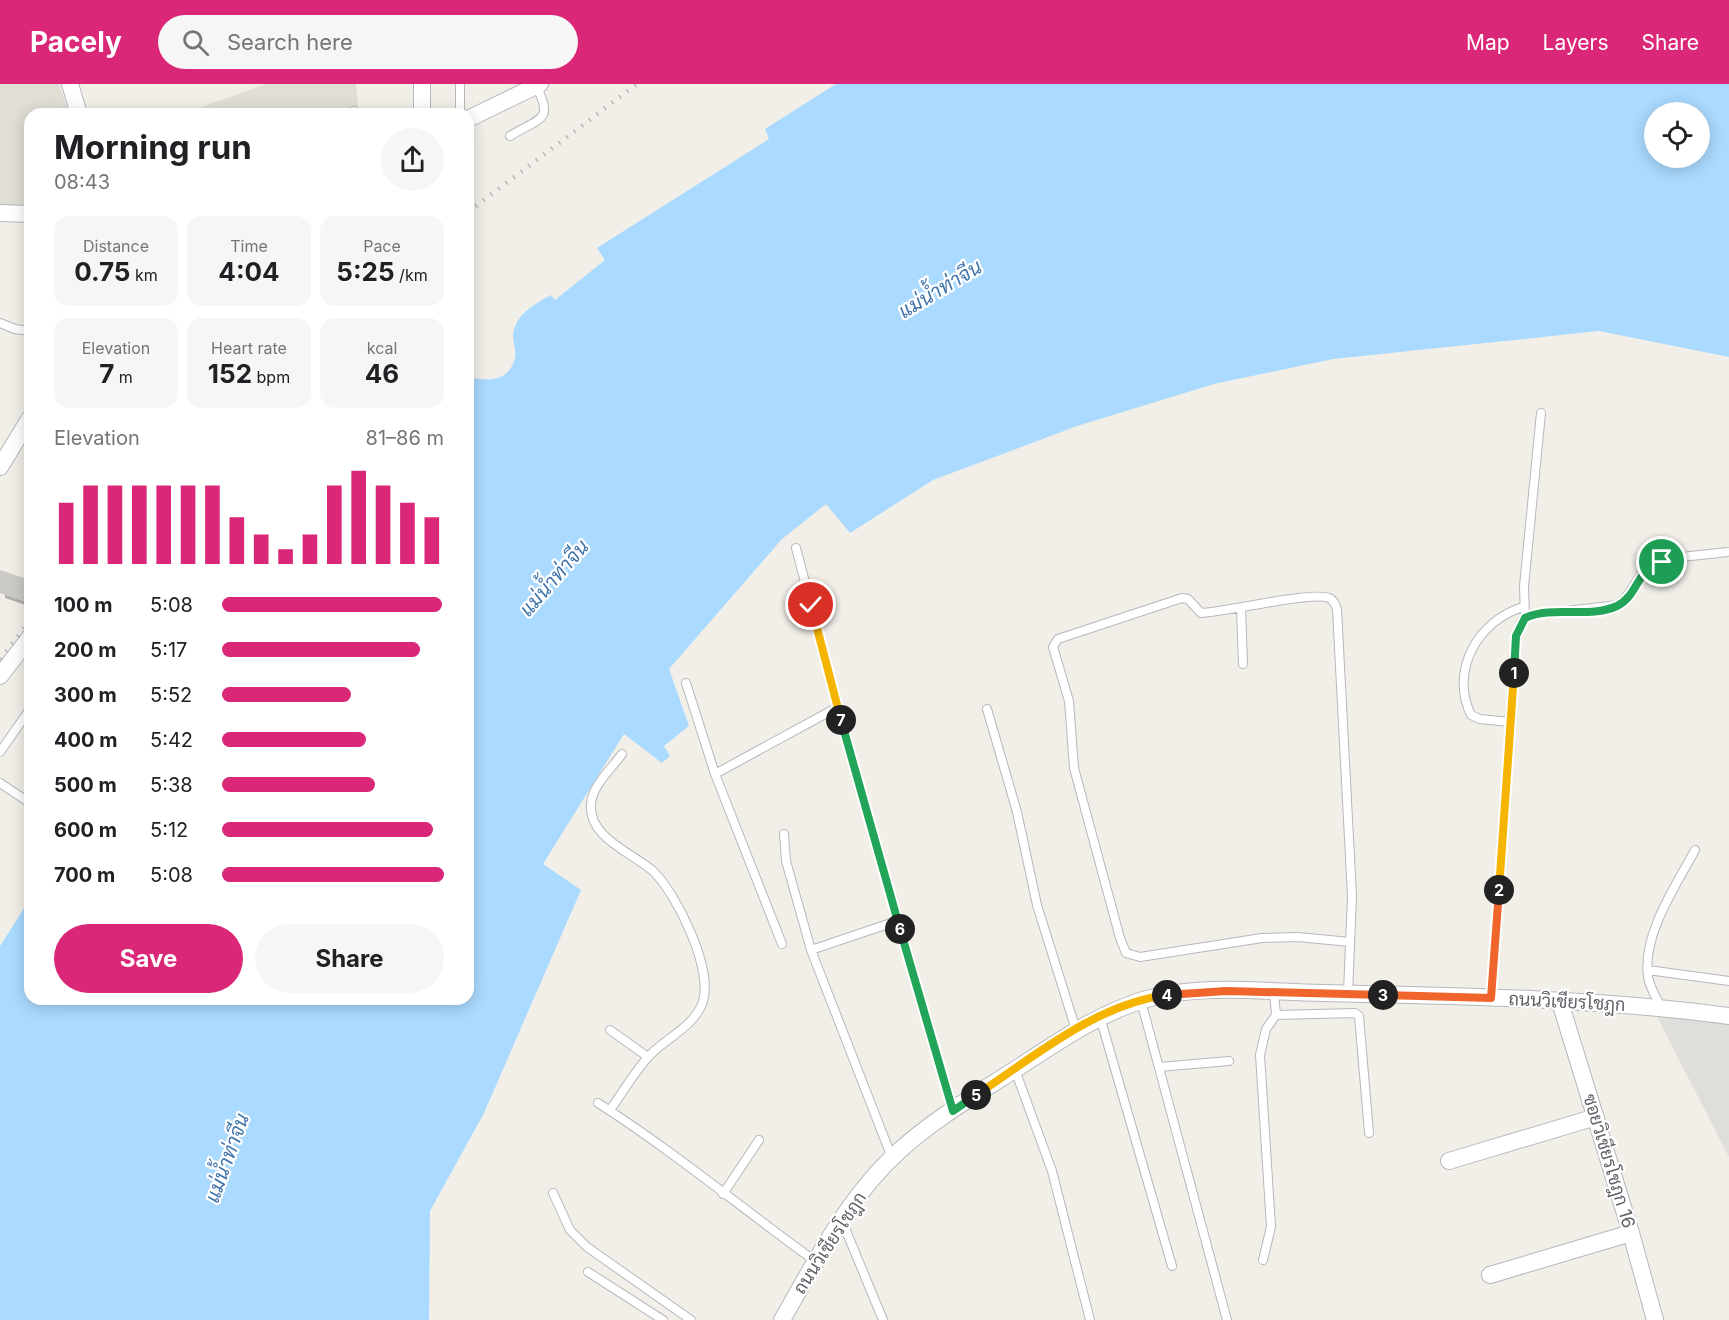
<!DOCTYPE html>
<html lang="en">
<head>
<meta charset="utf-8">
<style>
  body { margin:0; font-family:Inter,Sarabun,sans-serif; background:#f6f6f6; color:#202124; height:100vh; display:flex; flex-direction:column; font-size:22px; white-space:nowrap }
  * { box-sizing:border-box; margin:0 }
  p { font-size:20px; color:#757577 }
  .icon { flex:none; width:33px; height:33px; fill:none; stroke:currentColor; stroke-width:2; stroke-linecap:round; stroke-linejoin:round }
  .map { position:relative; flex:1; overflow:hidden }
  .panel { position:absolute; left:24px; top:24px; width:450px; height:897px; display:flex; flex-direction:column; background:#fff; border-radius:18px; box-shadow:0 3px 15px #0003 }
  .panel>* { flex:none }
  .tools { position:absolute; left:1644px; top:18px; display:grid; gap:12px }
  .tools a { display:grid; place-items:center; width:66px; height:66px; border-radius:50%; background:#fff; box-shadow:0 3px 15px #0003; font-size:30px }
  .pin { position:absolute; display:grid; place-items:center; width:51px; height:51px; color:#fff; margin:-26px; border:3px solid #fff; border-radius:50%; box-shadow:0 2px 6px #0007 }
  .km { position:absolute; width:30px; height:30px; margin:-15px; border-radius:50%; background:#222; color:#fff; font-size:16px; line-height:30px; text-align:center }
  .round { display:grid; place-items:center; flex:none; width:63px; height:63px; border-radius:32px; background:#f6f6f6 }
  .overview { display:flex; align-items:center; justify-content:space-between; height:102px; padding:0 30px }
  h1 { font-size:33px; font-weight:700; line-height:45px }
  .stats { display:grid; grid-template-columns:repeat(3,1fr); gap:9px; height:102px; padding:6px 30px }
  .stats div { display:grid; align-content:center; border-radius:15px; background:#f6f6f6; text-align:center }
  .stats b { font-size:26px; font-weight:700 }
  .stats small { font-size:16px; font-weight:400 }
  .stats p { font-size:16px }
  .chart { height:168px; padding:12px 30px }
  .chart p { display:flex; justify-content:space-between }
  .chart svg { width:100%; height:108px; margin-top:6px; stroke:#db2777; stroke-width:6 }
  .primary-button { display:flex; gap:12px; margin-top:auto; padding:12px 30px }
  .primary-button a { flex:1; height:69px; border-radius:36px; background:#db2777; color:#fff; font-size:24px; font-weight:700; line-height:69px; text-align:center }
  .primary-button a+a { background:#f6f6f6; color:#202124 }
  ul { padding:0 30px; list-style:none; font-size:20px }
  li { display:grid; grid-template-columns:96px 72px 1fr; align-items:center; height:45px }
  li i { height:15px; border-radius:8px; background:#db2777 }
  header { display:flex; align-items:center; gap:36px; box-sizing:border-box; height:84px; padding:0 30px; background:#db2777; color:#fff }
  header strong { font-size:28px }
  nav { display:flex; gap:33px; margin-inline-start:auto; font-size:21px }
  .search { width:420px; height:54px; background:#f6f6f6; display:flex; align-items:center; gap:15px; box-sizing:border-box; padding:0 21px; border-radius:33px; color:#757577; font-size:22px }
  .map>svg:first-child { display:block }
</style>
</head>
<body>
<header>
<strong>Pacely</strong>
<div class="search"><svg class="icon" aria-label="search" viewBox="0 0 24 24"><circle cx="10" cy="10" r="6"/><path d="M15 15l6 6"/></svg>Search here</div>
<nav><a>Map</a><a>Layers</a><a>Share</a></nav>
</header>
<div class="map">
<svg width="1729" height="1236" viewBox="0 0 1729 1236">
  <defs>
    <filter id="shadow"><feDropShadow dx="5" dy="5" stdDeviation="0" flood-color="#0004"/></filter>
  </defs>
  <rect width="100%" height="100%" fill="#f1efe8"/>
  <path fill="#e0deda" d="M1653 925 1729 938V1073L1712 1040Z"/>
  <path fill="#e1ded6" d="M0 0H59L69 30H30V125L0 124Z
    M266 0H356L359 30H182Z"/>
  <path fill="#aadaff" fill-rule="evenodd" d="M836 0H1729V273L1599 247 1333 275 1214 300 1077 342 933 396 850 449 826 420 782 455 669 585 689 642 664 662 670 672 662 679 624 650 543 780 581 806 484 1029 430 1127 429 1236H0V862L30 815V915H468V300L473 294C491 297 509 297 515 274 517 265 511 255 514 246 519 228 535 220 551 211L555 216 605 176 597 164 769 55 765 45ZM1654 28H1700V74H1654Z"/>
  <path fill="#cccac5" filter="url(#shadow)" d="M0 486 30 496V519L0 509Z"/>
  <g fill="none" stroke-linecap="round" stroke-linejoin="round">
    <g stroke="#b5b8bc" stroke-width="10">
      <path id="lane" d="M460 0V30
        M354 27V30
        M510 52C539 34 555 37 536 2
        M0 239 15 245 30 247
        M796 464 852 676 953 1026
        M1241 524 1243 580
        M1525 534 1524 502 1541 329
        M686 599 715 690
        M987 625 1017 728 1037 821 1076 946
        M1510 638 1480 635 1471 631C1449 586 1479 536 1523 523
        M0 668 30 625
        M0 699 30 719
        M784 750 786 777 811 866
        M782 860 715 690 838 623
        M1648 886 1729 897
        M1274 908 1276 931 1355 929 1359 932 1369 1049
        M1348 909 1352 812 1337 525C1335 520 1334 516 1329 514 1312 507 1226 528 1201 529L1188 515 1182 514 1058 555 1053 563 1069 617 1074 684 1120 854 1126 869 1140 873 1262 854 1298 853 1350 858
        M1491 914 1516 552 1521 539 1531 531 1618 521C1632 510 1634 497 1646 485 1660 472 1707 471 1727 468
        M1141 917 1227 1236
        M1661 923C1656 913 1650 904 1648 893 1642 850 1676 802 1695 766
        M1100 933 1172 1182
        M610 946 648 973
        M1159 983 1229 977
        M1015 986 1052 1087 1090 1236
        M598 1019C673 1067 743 1125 815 1177
        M610 1026C623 1008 635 987 650 971 666 954 693 943 702 920 715 888 677 810 653 787 633 769 588 754 591 720 592 702 612 684 622 670
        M892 1074 811 866 897 837
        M553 1109 570 1146 587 1163 691 1236
        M723 1110 759 1056
        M842 1137 883 1236
        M1263 1176 1271 1143 1260 971 1266 945 1276 931
        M588 1188 663 1236"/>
    </g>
    <g stroke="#b5b8bc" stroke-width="18">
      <path id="street" d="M70 0 79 30
        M422 0V30
        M468 35 540 0
        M0 129 30 130
        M0 383 30 334
        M0 592 30 553
        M1560 918 1631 1149 1655 1236
        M1449 1077 1596 1033
        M1490 1191 1631 1149
        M782 1236C816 1177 848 1113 899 1067 935 1034 979 1009 1019 983 1059 957 1098 930 1143 916 1199 899 1265 908 1322 909 1458 912 1595 914 1729 932"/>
    </g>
    <use href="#lane" stroke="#fff" stroke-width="8"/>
    <use href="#street" stroke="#fff" stroke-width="16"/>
    <path stroke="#b6b7b8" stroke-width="4.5" stroke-dasharray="1.5 8" stroke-linecap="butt" d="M468 128 637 0
      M0 575 30 537"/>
  </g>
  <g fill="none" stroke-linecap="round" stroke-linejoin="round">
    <g stroke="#fff" stroke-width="12">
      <path id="split-1" d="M1514 589 1516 552 1525 534C1553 521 1589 535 1617 522 1639 511 1635 486 1662 478"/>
    </g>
    <g stroke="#fff" stroke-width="12">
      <path id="split-2" d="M1499 806 1514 589"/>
    </g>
    <g stroke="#fff" stroke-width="12">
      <path id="split-3" d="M1383 911 1491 914 1499 806"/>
    </g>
    <g stroke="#fff" stroke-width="12">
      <path id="split-4" d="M1167 911 1226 907 1383 911"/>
    </g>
    <g stroke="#fff" stroke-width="12">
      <path id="split-5" d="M976 1011C1034 973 1096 920 1167 911"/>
    </g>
    <g stroke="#fff" stroke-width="12">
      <path id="split-6" d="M900 845 953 1027 976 1011"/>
    </g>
    <g stroke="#fff" stroke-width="12">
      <path id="split-7" d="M841 636 900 845"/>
    </g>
    <g stroke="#fff" stroke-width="12">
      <path id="split-8" d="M811 521 841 636"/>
    </g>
    <use href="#split-1" stroke="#22a559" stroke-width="8"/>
    <use href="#split-2" stroke="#f5b400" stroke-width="8"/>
    <use href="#split-3" stroke="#f0652b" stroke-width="8"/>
    <use href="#split-4" stroke="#f0652b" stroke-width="8"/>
    <use href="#split-5" stroke="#f5b400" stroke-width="8"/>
    <use href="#split-6" stroke="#22a559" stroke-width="8"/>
    <use href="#split-7" stroke="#22a559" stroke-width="8"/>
    <use href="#split-8" stroke="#f5b400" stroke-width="8"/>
  </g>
  <g text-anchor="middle" stroke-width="4.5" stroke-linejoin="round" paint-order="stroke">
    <g font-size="18" fill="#5f6368" stroke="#fff">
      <text transform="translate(1567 918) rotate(3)" y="6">ถนนวิเชียรโชฎก</text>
      <text transform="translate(1609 1077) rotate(73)" y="6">ซอยวิเชียรโชฎก 16</text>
      <text transform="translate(830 1159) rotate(-57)" y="6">ถนนวิเชียรโชฎก</text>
    </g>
    <g font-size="20" font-style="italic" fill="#4174aa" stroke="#fff">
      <text transform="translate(940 205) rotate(-31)" y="7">แม่น้ำท่าจีน</text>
      <text transform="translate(554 494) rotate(-49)" y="7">แม่น้ำท่าจีน</text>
      <text transform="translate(227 1074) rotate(-70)" y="7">แม่น้ำท่าจีน</text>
    </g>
  </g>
</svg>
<div class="tools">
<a><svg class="icon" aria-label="locate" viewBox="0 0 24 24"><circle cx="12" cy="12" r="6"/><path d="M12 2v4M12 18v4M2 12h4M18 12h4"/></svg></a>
</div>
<div class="pin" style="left:1662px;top:478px;background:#1e9e55"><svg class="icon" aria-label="arrive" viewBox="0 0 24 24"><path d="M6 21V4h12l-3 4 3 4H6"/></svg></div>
<div class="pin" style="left:811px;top:521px;background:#d93025"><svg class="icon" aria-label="check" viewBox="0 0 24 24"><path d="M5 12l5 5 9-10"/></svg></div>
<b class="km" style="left:1514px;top:589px">1</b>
<b class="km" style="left:1499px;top:806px">2</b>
<b class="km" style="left:1383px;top:911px">3</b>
<b class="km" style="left:1167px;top:911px">4</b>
<b class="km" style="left:976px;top:1011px">5</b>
<b class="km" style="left:900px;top:845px">6</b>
<b class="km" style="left:841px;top:636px">7</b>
<section class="panel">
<div class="overview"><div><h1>Morning run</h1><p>08:43</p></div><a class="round"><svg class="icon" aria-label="share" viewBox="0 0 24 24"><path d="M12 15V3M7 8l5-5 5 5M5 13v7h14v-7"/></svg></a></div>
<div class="stats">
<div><p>Distance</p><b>0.75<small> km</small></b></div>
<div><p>Time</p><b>4:04</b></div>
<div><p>Pace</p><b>5:25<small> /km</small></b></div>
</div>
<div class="stats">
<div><p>Elevation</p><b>7<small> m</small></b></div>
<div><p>Heart rate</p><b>152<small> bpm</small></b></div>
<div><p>kcal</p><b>46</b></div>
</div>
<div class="chart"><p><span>Elevation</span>81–86 m</p>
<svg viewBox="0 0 160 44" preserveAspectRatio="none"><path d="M5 44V19M15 44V12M25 44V12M35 44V12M45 44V12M55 44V12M65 44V12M75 44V25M85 44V32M95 44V38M105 44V32M115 44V12M125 44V6M135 44V12M145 44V19M155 44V25"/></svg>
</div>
<ul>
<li><b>100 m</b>5:08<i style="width:99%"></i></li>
<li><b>200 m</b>5:17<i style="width:89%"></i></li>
<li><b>300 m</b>5:52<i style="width:58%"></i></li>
<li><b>400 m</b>5:42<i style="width:65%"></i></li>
<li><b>500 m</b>5:38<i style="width:69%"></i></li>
<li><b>600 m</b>5:12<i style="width:95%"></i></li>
<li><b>700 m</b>5:08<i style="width:100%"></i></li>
</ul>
<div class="primary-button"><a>Save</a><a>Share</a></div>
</section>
</div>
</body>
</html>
